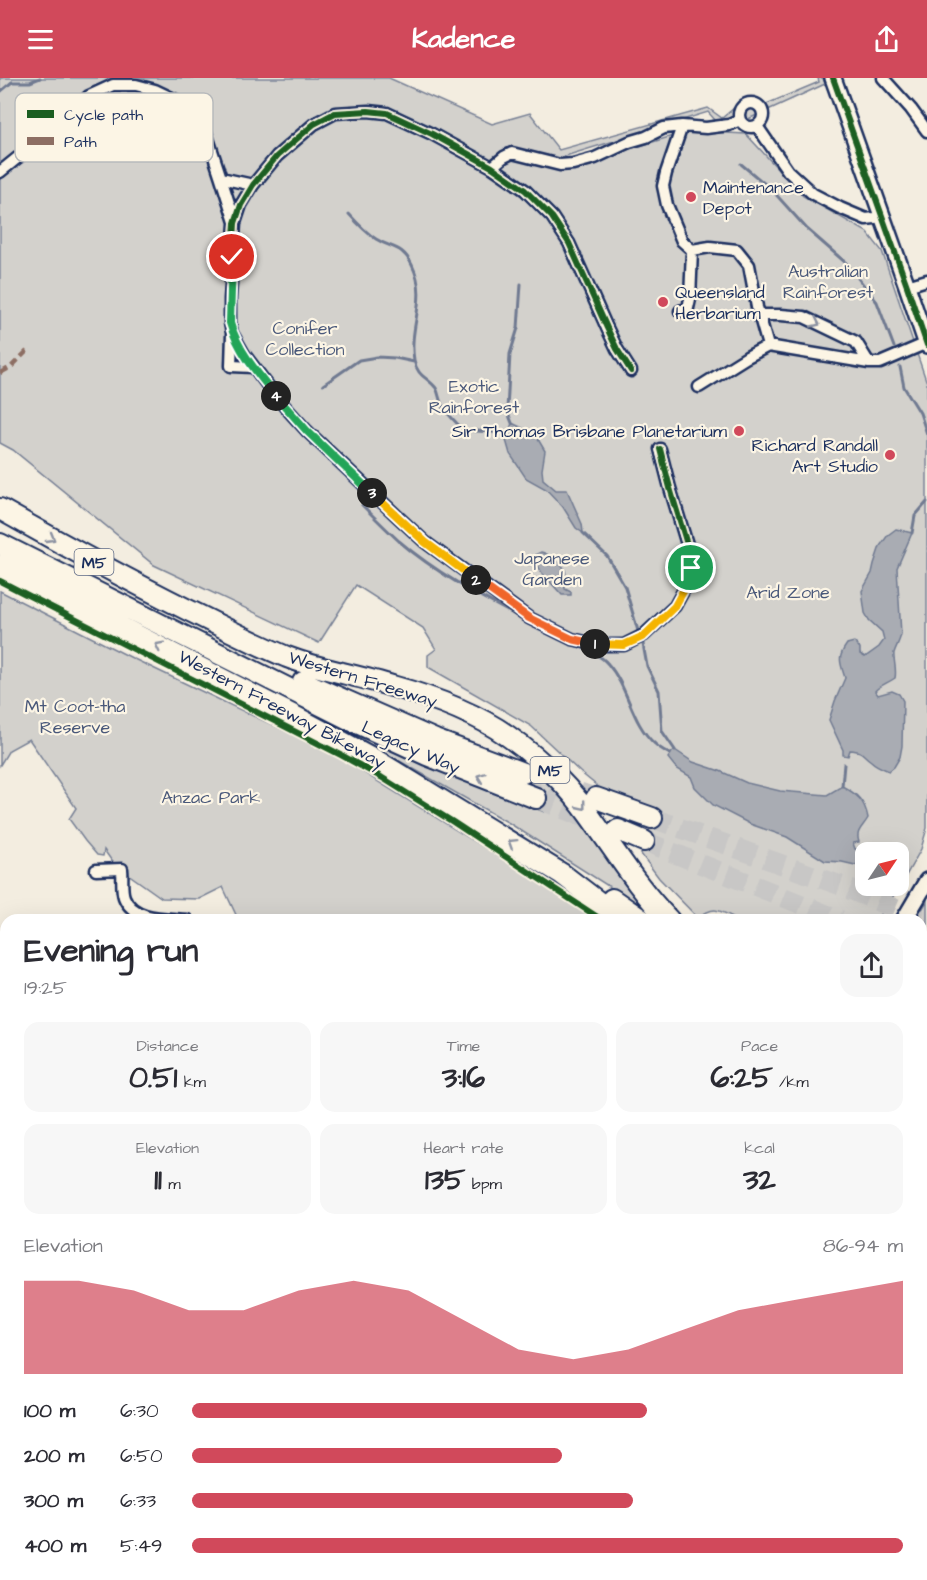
<!DOCTYPE html>
<html lang="en">
<head>
<meta charset="utf-8">
<style>
  body { margin:0; font-family:"Architects Daughter",sans-serif; background:#f7f7f7; color:#2b2b33; height:100vh; display:flex; flex-direction:column; font-size:22px; white-space:nowrap }
  * { box-sizing:border-box; margin:0 }
  p { font-size:20px; color:#7c7c81 }
  .icon { flex:none; width:33px; height:33px; fill:none; stroke:currentColor; stroke-width:2; stroke-linecap:round; stroke-linejoin:round }
  .map { position:relative; flex:1; overflow:hidden }
  .details { position:absolute; left:0px; top:836px; width:927px; height:668px; display:flex; flex-direction:column; background:#fff; border-radius:18px 18px 0 0; box-shadow:0 6px 24px #0002 }
  .details>* { flex:none }
  .needle { width:39px; rotate:55deg }
  .buttons { position:absolute; left:855px; top:764px; display:grid; gap:12px }
  .buttons a { display:grid; place-items:center; width:54px; height:54px; border-radius:12px; background:#fff; box-shadow:0 6px 24px #0002; font-size:30px }
  .pin { position:absolute; display:grid; place-items:center; width:51px; height:51px; color:#fff; margin:-26px; border:3px solid #fff; border-radius:50%; box-shadow:0 2px 6px #0007 }
  .km { position:absolute; width:30px; height:30px; margin:-15px; border-radius:50%; background:#222; color:#fff; font-size:16px; line-height:30px; text-align:center }
  .round { display:grid; place-items:center; flex:none; width:63px; height:63px; border-radius:18px; background:#f7f7f7 }
  .head { display:flex; align-items:center; justify-content:space-between; height:102px; padding:0 24px }
  h1 { font-size:33px; font-weight:700; line-height:45px }
  .metrics { display:grid; grid-template-columns:repeat(3,1fr); gap:9px; height:102px; padding:6px 24px }
  .metrics div { display:grid; align-content:center; border-radius:15px; background:#f7f7f7; text-align:center }
  .metrics b { font-size:30px; font-weight:700 }
  .metrics small { font-size:16px; font-weight:400 }
  .metrics p { font-size:16px }
  .chart { height:168px; padding:12px 24px }
  .chart p { display:flex; justify-content:space-between }
  .chart svg { width:100%; height:108px; margin-top:6px; fill:#d1495b; opacity:.7 }
  ul { padding:0 24px; list-style:none; font-size:20px }
  li { display:grid; grid-template-columns:96px 72px 1fr; align-items:center; height:45px }
  li i { height:15px; border-radius:8px; background:#d1495b }
  header { display:flex; justify-content:space-between; align-items:center; height:78px; padding:0 24px; background:#d1495b; color:#fff; font-size:27px; font-weight:700 }
  .map>svg:first-child { display:block }
</style>
</head>
<body>
<header><svg class="icon" aria-label="menu" viewBox="0 0 24 24"><path d="M4 6h16M4 12h16M4 18h16"/></svg>Kadence<svg class="icon" aria-label="share" viewBox="0 0 24 24"><path d="M12 15V3M7 8l5-5 5 5M5 13v7h14v-7"/></svg></header>
<div class="map">
<svg width="927" height="1502" viewBox="0 0 927 1502">
  <rect width="100%" height="100%" fill="#f3ede0"/>
  <filter id="ink" filterUnits="userSpaceOnUse"><feTurbulence type="fractalNoise" baseFrequency=".0167" numOctaves="2"/><feDisplacementMap in="SourceGraphic" scale="12" xChannelSelector="R" yChannelSelector="G"/><feConvolveMatrix kernelMatrix="1 2 1 2 8 2 1 2 1" color-interpolation-filters="sRGB"/></filter>
  <g filter="url(#ink)">
    <path fill="#d3d1cc" stroke="#778095" stroke-width="1.5" fill-rule="evenodd" d="M0 0H389L492 46 530 35 559 72 708 30 722 40 746 20 755 21 764 27 819 4 818 0H823L825 6 724 52 708 34 562 79 567 90 689 53 746 56 803 118 867 154 882 173 927 305V750L921 771 900 808 878 841H736C720 832 714 827 698 840L659 800 641 776 656 733 601 711 580 694 531 648 428 589V577L436 571 423 550 356 507 319 565 154 487 13 372 0 365ZM866 774H898V807H866Z
      M0 513 132 580 337 678 591 836 596 841H238L223 809 199 821 162 820 114 786 104 772 103 778 97 777 85 763 69 741 76 730 29 661 9 672 0 687Z
      M347 648 427 685 544 734C545 714 535 698 521 684L522 683 549 707 569 729 640 824 638 827 509 745 345 652Z
      M927 823V1243L921 1230V842L917 841Z"/>
    <path fill="#a9acb3" stroke="#707a91" stroke-width="1.5" d="M512 345 535 356 545 373 542 392 543 401 556 412H567L582 446 583 455 576 450 563 429 546 411 526 400 510 376 504 355 510 351Z
      M896 451 912 455 897 490 901 556C900 563 896 568 894 575 893 582 897 590 895 600 888 605 880 607 875 613L878 617 892 613 899 616 903 623 902 668 900 679 894 689 889 693C882 690 876 688 871 683 861 676 864 673 850 672L848 678 843 677V672L829 642 835 623 845 600C840 584 837 580 847 566L854 564 860 570V576L865 579 879 569 884 562 882 554 869 542 865 535 862 513 872 495 874 486 880 468 888 457Z
      M541 474C547 475 563 486 565 492 567 497 564 505 565 511L571 514V517H562L542 495 534 480 535 477Z
      M675 672 693 684 720 693 747 705 780 713 827 717 842 708C857 716 865 723 868 740 863 749 855 753 859 764L853 765 855 771H860L861 785 855 787 842 784 825 783 787 759 750 746 713 727 695 709 691 699 676 690 668 680 672 674Z"/>
    <g fill="none" stroke-linecap="round" stroke-linejoin="round">
      <path stroke="#707a91" stroke-width="3" d="M0 14 12 4H30L40 0
        M741 86 771 111 807 151 846 185 877 224 894 269
        M349 136C357 145 365 154 376 161 392 171 402 167 412 187 429 221 408 248 414 282 417 298 427 299 436 310 439 315 439 322 442 327 447 336 456 344 463 352L504 355
        M900 289 904 309 920 335 927 356
        M323 307 359 282 377 279 395 280 414 284
        M512 345 507 332 510 276 518 250 521 206
        M362 427C374 439 386 451 399 463 435 494 479 518 521 540
        M583 455 607 478 625 509 638 553
        M912 455 915 438 927 424
        M529 486 536 485
        M545 553 563 562
        M572 566C584 570 600 576 608 586 629 610 631 645 655 666 659 670 665 673 670 676
        M643 566 647 588 659 613 662 653 675 672
        M842 708 844 686"/>
      <path stroke="#c8c7c6" stroke-width="20" stroke-dasharray="20 10" stroke-linecap="butt" d="M523 695 596 720
        M536 720 601 746
        M652 740 842 808 921 842
        M644 763 840 842
        M921 874 927 877"/>
      <g stroke="#1b2f5e" stroke-width="15">
        <path id="street" d="M883 0 911 31 927 53
          M739 37a12 12 0 1 1 24 0a12 12 0 1 1-24 0Z
          M682 48 666 95 663 108 667 127 682 163 692 172 710 169 737 172 749 187 757 229 768 268
          M757 48 788 93 813 116 840 130 866 141 883 139
          M492 89 504 79 512 75 560 87 573 86 595 80 629 64 646 59 664 50 682 48 706 50 729 47 740 42
          M0 94 63 43 89 18 113 7H136L155 12 176 22 191 33 204 48 221 100
          M235 144 221 100 253 107
          M907 208 927 202
          M680 233 688 230 690 221 692 172
          M759 237H781L804 239 856 264 869 285
          M232 256 231 288 253 289
          M631 293 617 271 607 250 569 165 552 139 525 112 492 89 432 56 387 35 368 33 335 35 314 46 277 78 253 107 241 127 235 145 230 221V245L232 255 244 276 278 321 307 353 397 438 425 464 529 540 572 561 600 567H624L644 557 675 528 687 506 691 490 689 473 670 410 660 371
          M699 309 747 279 768 268 869 285H880L927 265
          M96 792 122 791C123 799 121 811 124 819 133 843 167 840 187 842
          M0 880 6 893
          M0 1198 6 1210
          M0 1364 6 1361
          M0 1473 6 1477
          M288 1497 290 1502
          M408 1497 410 1502
          M525 1497 527 1502
          M44 1502V1497"/>
      </g>
      <g stroke="#1b2f5e" stroke-width="20">
        <path id="secondary" d="M833 0 907 208 927 267
          M904 842 927 803
          M335 1502 346 1497"/>
      </g>
      <g stroke="#1b2f5e" stroke-width="24">
        <path id="highway" d="M0 431C62 466 124 500 188 532 221 548 253 565 287 579 321 592 357 597 392 608 432 619 474 634 508 658 539 680 567 706 589 737 616 774 637 809 669 842
          M0 466 355 644 427 677 536 720
          M0 487 292 637 374 681 562 796 622 842
          M303 604 435 662 523 695
          M596 720 652 740
          M618 752 644 763
          M612 821 642 842
          M921 1267 927 1277
          M921 1305 927 1313"/>
      </g>
      <use href="#street" stroke="#fcf5e5" stroke-width="10"/>
      <use href="#secondary" stroke="#fcf5e5" stroke-width="15"/>
      <use href="#highway" stroke="#fcf5e5" stroke-width="20"/>
      <path stroke="#8d6e63" stroke-width="4.5" stroke-dasharray="9 4.5" stroke-linecap="butt" d="M0 295 11 289 27 273"/>
      <g stroke="#fcf5e5" stroke-width="10">
        <path id="cycleway" d="M833 0 907 208 927 267
          M631 293 617 271 607 250 569 165 552 139 525 112 492 89 432 56 387 35 368 33 335 35 314 46 277 78 253 107 241 127 235 145 230 221V245L232 255 244 276 278 321 307 353 397 438 425 464 529 540 572 561 600 567H624L644 557 675 528 687 506 691 490 689 473 670 410 660 371
          M0 503 341 677 381 699 453 744 602 842"/>
      </g>
      <use href="#cycleway" stroke="#1b5e20" stroke-width="6"/>
    </g>
    <defs><path id="oneway-chevron" d="M-2-3.5L2.5 0L-2 3.5" fill="none" stroke-width="1.6" stroke-linecap="round" stroke-linejoin="round" transform="scale(1.5)"/></defs>
    <g stroke="#8c92a2">
      <use href="#oneway-chevron" transform="translate(816 245) rotate(25)"/>
      <use href="#oneway-chevron" transform="translate(51 460) rotate(30)"/>
      <use href="#oneway-chevron" transform="translate(159 568) rotate(-153)"/>
      <use href="#oneway-chevron" transform="translate(481 699) rotate(-159)"/>
      <use href="#oneway-chevron" transform="translate(582 728) rotate(51)"/>
      <use href="#oneway-chevron" transform="translate(512 765) rotate(-148)"/>
    </g>
  </g>
  <g fill="none" stroke-linecap="round" stroke-linejoin="round" filter="url(#ink)">
    <g stroke="#fff" stroke-width="12">
      <path id="split-1" d="M595 566 624 567 644 558 675 528 687 506 691 490"/>
    </g>
    <g stroke="#fff" stroke-width="12">
      <path id="split-2" d="M476 502 529 540 572 561 595 566"/>
    </g>
    <g stroke="#fff" stroke-width="12">
      <path id="split-3" d="M372 415 425 464 476 502"/>
    </g>
    <g stroke="#fff" stroke-width="12">
      <path id="split-4" d="M276 318 307 353 372 415"/>
    </g>
    <g stroke="#fff" stroke-width="12">
      <path id="split-5" d="M232 179 230 245C238 273 258 296 276 318"/>
    </g>
    <use href="#split-1" stroke="#f5b400" stroke-width="8"/>
    <use href="#split-2" stroke="#f0652b" stroke-width="8"/>
    <use href="#split-3" stroke="#f5b400" stroke-width="8"/>
    <use href="#split-4" stroke="#22a559" stroke-width="8"/>
    <use href="#split-5" stroke="#22a559" stroke-width="8"/>
  </g>
  <g fill="#d1495b" stroke="#fcf5e5" stroke-width="2">
    <circle cx="691" cy="119" r="6"/>
    <circle cx="663" cy="224" r="6"/>
    <circle cx="739" cy="353" r="6"/>
    <circle cx="890" cy="377" r="6"/>
  </g>
  <g text-anchor="middle" stroke-width="4.5" stroke-linejoin="round" paint-order="stroke">
    <g fill="#fcf5e5" stroke="#5e6a86" stroke-width="1.5">
      <rect x="74.5" y="471" width="39" height="26" rx="4.5"/>
      <rect x="530.5" y="679" width="39" height="26" rx="4.5"/>
    </g>
    <g font-size="16" font-weight="bold" fill="#1b2f5e">
      <text x="94" y="490">M5</text>
      <text x="550" y="698">M5</text>
    </g>
    <g font-size="18" fill="#1b2f5e" stroke="#fcf5e5" text-anchor="start">
      <text x="703" y="115">Maintenance<tspan x="703" dy="21">Depot</tspan></text>
      <text x="675" y="220">Queensland<tspan x="675" dy="21">Herbarium</tspan></text>
      <text x="727" y="359" text-anchor="end">Sir Thomas Brisbane Planetarium</text>
      <text x="878" y="373" text-anchor="end">Richard Randall<tspan x="878" dy="21">Art Studio</tspan></text>
    </g>
    <g font-size="18" fill="#49587a" stroke="#fcf5e5">
      <text x="828" y="199">Australian<tspan x="828" dy="21">Rainforest</tspan></text>
      <text x="305" y="256">Conifer<tspan x="305" dy="21">Collection</tspan></text>
      <text x="474" y="314">Exotic<tspan x="474" dy="21">Rainforest</tspan></text>
      <text x="552" y="486">Japanese<tspan x="552" dy="21">Garden</tspan></text>
      <text x="788" y="520">Arid Zone</text>
      <text x="75" y="634">Mt Coot-tha<tspan x="75" dy="21">Reserve</tspan></text>
      <text x="211" y="725">Anzac Park</text>
    </g>
    <g font-size="18" fill="#1b2f5e" stroke="#fcf5e5">
      <text transform="translate(363 601) rotate(17)" y="6">Western Freeway</text>
      <text transform="translate(282 631) rotate(28)" y="6">Western Freeway Bikeway</text>
      <text transform="translate(411 669) rotate(24)" y="6">Legacy Way</text>
    </g>
  </g>
  <rect x="15" y="15" width="198" height="69" rx="9" fill="#fcf5e5" stroke="#b8babc" stroke-width="1.5"/>
  <rect x="27" y="32" width="27" height="8" fill="#1b5e20"/>
  <rect x="27" y="59" width="27" height="8" fill="#8d6e63"/>
  <g font-size="16" fill="#1b2f5e">
    <text x="64" y="42">Cycle path</text>
    <text x="64" y="69">Path</text>
  </g>
</svg>
<div class="buttons">
<a><svg class="needle" viewBox="-14 -14 28 28"><path d="M0-13l5 13h-10z" fill="#e53935"/><path d="M0 13l5-13h-10z" fill="#7c7c81"/></svg></a>
</div>
<div class="pin" style="left:691px;top:490px;background:#1e9e55"><svg class="icon" aria-label="arrive" viewBox="0 0 24 24"><path d="M6 21V4h12l-3 4 3 4H6"/></svg></div>
<div class="pin" style="left:232px;top:179px;background:#d93025"><svg class="icon" aria-label="check" viewBox="0 0 24 24"><path d="M5 12l5 5 9-10"/></svg></div>
<b class="km" style="left:595px;top:566px">1</b>
<b class="km" style="left:476px;top:502px">2</b>
<b class="km" style="left:372px;top:415px">3</b>
<b class="km" style="left:276px;top:318px">4</b>
<section class="details">
<div class="head"><div><h1>Evening run</h1><p>19:25</p></div><a class="round"><svg class="icon" aria-label="share" viewBox="0 0 24 24"><path d="M12 15V3M7 8l5-5 5 5M5 13v7h14v-7"/></svg></a></div>
<div class="metrics">
<div><p>Distance</p><b>0.51<small> km</small></b></div>
<div><p>Time</p><b>3:16</b></div>
<div><p>Pace</p><b>6:25<small> /km</small></b></div>
</div>
<div class="metrics">
<div><p>Elevation</p><b>11<small> m</small></b></div>
<div><p>Heart rate</p><b>135<small> bpm</small></b></div>
<div><p>kcal</p><b>32</b></div>
</div>
<div class="chart"><p><span>Elevation</span>86–94 m</p>
<svg viewBox="0 0 160 44" preserveAspectRatio="none"><path d="M0 44V6L10 6L20 10L30 18L40 18L50 10L60 6L70 10L80 22L90 34L100 38L110 34L120 26L130 18L140 14L150 10L160 6V44z"/></svg>
</div>
<ul>
<li><b>100 m</b>6:30<i style="width:64%"></i></li>
<li><b>200 m</b>6:50<i style="width:52%"></i></li>
<li><b>300 m</b>6:33<i style="width:62%"></i></li>
<li><b>400 m</b>5:49<i style="width:100%"></i></li>
</ul>
</section>
</div>
</body>
</html>
